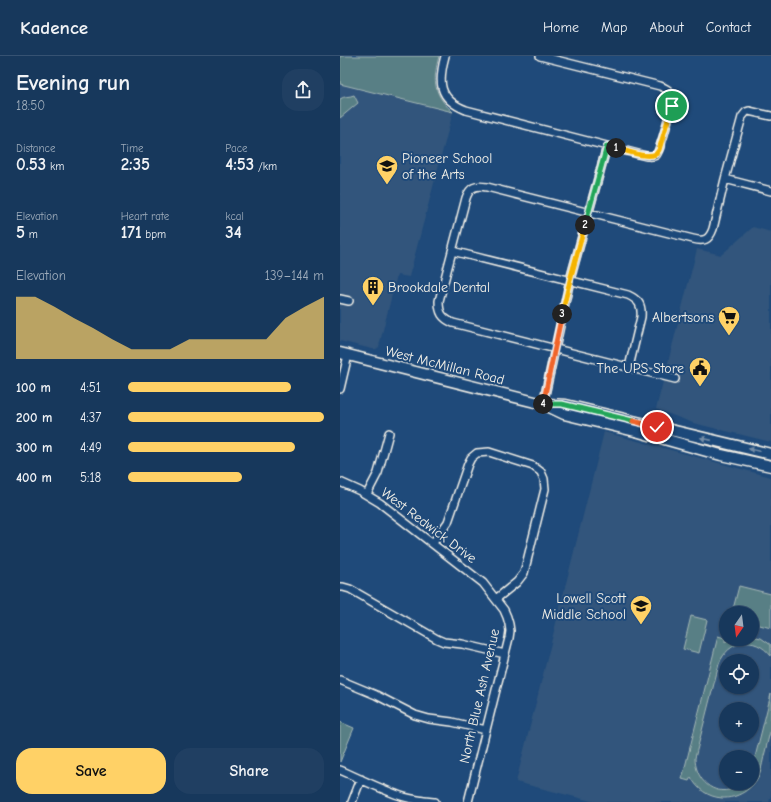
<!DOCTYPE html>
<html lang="en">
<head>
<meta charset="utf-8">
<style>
  body { margin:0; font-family:"Comic Neue",sans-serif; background:#203f62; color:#f1f3f6; height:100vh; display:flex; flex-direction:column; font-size:15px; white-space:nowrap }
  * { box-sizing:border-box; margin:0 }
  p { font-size:13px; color:#9eacbb }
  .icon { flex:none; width:22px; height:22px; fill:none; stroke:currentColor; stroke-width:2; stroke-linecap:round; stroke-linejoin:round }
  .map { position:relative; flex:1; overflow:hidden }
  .details { display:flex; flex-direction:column; background:#17385c; width:340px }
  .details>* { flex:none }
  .needle { width:26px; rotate:194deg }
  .fabs { position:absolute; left:379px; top:550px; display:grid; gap:8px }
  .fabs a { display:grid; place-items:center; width:40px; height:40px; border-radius:50%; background:#17385c; box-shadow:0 1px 3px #0004,0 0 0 1px #365272; font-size:20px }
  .pin { position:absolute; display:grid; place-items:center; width:34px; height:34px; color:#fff; margin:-17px; border:2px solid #fff; border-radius:50%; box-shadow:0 1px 4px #0007 }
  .km { position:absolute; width:20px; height:20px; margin:-10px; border-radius:50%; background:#222; color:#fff; font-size:11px; line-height:20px; text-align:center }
  .round { display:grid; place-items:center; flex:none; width:42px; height:42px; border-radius:16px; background:#203f62 }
  .head { display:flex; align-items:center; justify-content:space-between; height:68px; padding:0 16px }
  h1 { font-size:22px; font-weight:700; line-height:30px }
  .metrics { display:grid; grid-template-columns:repeat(3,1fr); gap:6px; height:68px; padding:4px 16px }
  .metrics div { display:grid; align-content:center }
  .metrics b { font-size:17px; font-weight:700 }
  .metrics small { font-size:11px; font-weight:400 }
  .metrics p { font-size:11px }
  .chart { height:112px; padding:8px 16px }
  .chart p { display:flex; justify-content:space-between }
  .chart svg { width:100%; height:72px; margin-top:4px; fill:#ffd166; opacity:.7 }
  .cta { display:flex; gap:8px; margin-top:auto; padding:8px 16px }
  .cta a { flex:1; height:46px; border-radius:16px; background:#ffd166; color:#111; font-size:16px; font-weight:700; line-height:46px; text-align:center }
  .cta a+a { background:#203f62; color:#f1f3f6 }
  ul { padding:0 16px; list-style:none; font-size:13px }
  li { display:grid; grid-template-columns:64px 48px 1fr; align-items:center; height:30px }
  li i { height:10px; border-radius:5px; background:#ffd166 }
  header { display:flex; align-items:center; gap:24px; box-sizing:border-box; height:56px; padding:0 20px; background:#17385c; border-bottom:1px solid #365272 }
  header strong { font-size:19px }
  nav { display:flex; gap:22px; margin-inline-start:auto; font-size:14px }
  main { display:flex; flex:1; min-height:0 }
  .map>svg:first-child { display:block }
</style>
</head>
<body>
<header>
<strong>Kadence</strong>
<nav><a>Home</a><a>Map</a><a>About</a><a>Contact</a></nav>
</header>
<main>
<section class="details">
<div class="head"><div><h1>Evening run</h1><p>18:50</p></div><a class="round"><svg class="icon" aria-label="share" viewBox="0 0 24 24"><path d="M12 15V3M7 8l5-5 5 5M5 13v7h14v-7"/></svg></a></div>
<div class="metrics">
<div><p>Distance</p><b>0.53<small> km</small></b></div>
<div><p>Time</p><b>2:35</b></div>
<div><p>Pace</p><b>4:53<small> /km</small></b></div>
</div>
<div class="metrics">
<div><p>Elevation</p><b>5<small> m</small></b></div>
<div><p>Heart rate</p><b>171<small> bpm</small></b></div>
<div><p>kcal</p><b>34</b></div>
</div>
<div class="chart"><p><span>Elevation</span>139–144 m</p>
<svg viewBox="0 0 160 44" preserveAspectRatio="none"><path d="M0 44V6L10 6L20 12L30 19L40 25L50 32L60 38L70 38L80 38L90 32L100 32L110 32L120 32L130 32L140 19L150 12L160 6V44z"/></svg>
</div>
<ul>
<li><b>100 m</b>4:51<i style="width:83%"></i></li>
<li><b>200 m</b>4:37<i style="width:100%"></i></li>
<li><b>300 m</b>4:49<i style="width:85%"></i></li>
<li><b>400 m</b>5:18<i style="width:58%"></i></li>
</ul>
<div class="cta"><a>Save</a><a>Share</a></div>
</section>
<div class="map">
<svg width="431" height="746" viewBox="0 0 431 746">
  <rect width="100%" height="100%" fill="#1f4a7a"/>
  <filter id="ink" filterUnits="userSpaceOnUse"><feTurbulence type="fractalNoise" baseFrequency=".025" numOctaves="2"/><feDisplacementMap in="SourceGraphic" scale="8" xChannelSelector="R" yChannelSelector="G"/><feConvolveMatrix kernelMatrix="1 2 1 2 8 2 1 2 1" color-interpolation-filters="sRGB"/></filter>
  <g filter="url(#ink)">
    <path fill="#31557b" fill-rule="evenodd" d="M0 28 113 56 69 221 57 219 40 286 39 291 36 293H32L0 285Z
      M413 171 431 176V386L353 367 316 353 357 193 381 199Z
      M264 376 431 421V740L429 746H255L176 726ZM386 557H412V583H386ZM386 605H412V631H386ZM386 653H412V679H386ZM386 701H412V727H386Z"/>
    <path fill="#597f85" stroke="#a6b8b6" d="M0 0H99C95 16 92 30 102 44 105 49 110 53 113 56L0 28Z
      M14 39 18 47 0 62V43C4 40 10 41 14 39Z
      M399 530 431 538V572L412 567V557H392Z
      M351 560 367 564 359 597 343 593Z
      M378 580 385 582V586L390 583H412V580L421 582 431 589V600C415 579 388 584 379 608L355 702C355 720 369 738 389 734 393 733 397 731 400 729 401 729 402 728 403 727 405 726 409 727 412 727V713L431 638C431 649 431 661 431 672 429 680 427 688 425 696 423 703 422 712 419 719 413 733 397 743 382 742 368 741 357 733 351 721L349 725 342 723Z
      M0 666 14 672 0 706Z"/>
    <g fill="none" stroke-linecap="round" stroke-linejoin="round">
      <g stroke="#f4f1e8" stroke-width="10">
        <path id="street" d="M105 0C98 26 98 43 126 54L306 100C309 100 313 101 316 99 320 96 334 45 332 39 330 34 325 32 320 30L200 0
          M385 123 431 135
          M112 195 288 239C299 244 302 249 301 261L289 311
          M0 243 9 245
          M335 323 113 267C102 262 99 257 99 245L126 142C130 131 135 129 147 131L353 183C364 186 369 184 373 173L385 123 402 61 406 56 409 55 431 60
          M0 333 8 299
          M203 348 230 224 267 90
          M0 426 20 435 40 447 143 527 164 554 167 561 169 568 170 575 169 582 128 746
          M27 438 38 417 49 377
          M93 487 108 466 128 408 131 402 137 397 149 396 193 410 201 416 204 423 205 433 184 517 177 526 156 543
          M0 531H3L10 533 97 583 104 586 122 588 165 598
          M0 624 36 639 75 659 89 663 112 666 146 674
          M0 714C21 723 42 734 64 741 74 744 85 745 95 746
          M12 746 21 723"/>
      </g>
      <g stroke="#f4f1e8" stroke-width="13">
        <path id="secondary" d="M0 297 203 348 224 358 299 376 381 399 431 410
          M207 348 226 349 431 398"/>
      </g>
      <use href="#street" stroke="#1f4a7a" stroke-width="7"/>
      <use href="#secondary" stroke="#1f4a7a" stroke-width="10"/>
    </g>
    <defs><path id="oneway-solid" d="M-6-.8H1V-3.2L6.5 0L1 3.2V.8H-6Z"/></defs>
    <g fill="#748da6">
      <use href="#oneway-solid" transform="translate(366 383) rotate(-167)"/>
      <use href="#oneway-solid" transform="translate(414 394) rotate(-167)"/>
    </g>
  </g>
  <g fill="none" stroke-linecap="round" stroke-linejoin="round" filter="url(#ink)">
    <g stroke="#fff" stroke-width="8">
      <path id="split-1" d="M276 92C287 95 306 103 316 98L319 94 332 50"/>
    </g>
    <g stroke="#fff" stroke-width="8">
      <path id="split-2" d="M245 169 267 90 276 92"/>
    </g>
    <g stroke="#fff" stroke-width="8">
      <path id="split-3" d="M222 258 230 224 245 169"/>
    </g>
    <g stroke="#fff" stroke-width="8">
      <path id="split-4" d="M203 348 222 258"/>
    </g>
    <g stroke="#fff" stroke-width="8">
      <path id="split-5" d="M203 348H222L293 365"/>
    </g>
    <g stroke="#fff" stroke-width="8">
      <path id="split-6" d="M293 365 317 371"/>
    </g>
    <use href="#split-1" stroke="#f5b400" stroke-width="5"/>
    <use href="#split-2" stroke="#22a559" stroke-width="5"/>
    <use href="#split-3" stroke="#f5b400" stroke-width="5"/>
    <use href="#split-4" stroke="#f0652b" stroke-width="5"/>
    <use href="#split-5" stroke="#22a559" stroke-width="5"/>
    <use href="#split-6" stroke="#f0652b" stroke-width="5"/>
  </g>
  <defs>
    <g id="school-pin" transform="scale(1.15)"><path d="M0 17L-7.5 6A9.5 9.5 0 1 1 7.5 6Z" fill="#ffd166" stroke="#1f4a7a"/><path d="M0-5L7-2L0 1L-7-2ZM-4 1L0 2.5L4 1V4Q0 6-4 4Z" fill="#111"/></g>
    <g id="building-pin" transform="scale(1.15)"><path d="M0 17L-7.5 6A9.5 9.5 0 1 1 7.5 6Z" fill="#ffd166" stroke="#1f4a7a"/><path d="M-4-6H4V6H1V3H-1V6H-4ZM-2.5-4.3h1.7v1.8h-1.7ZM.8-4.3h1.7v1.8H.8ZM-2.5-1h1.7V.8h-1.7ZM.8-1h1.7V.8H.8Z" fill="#111"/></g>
    <g id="supermarket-pin" transform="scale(1.15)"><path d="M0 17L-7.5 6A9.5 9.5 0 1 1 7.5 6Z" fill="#ffd166" stroke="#1f4a7a"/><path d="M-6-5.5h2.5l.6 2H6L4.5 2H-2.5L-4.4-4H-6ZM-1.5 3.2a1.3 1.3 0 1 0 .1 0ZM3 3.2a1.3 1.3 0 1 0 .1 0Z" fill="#111"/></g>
    <g id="civic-pin" transform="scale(1.15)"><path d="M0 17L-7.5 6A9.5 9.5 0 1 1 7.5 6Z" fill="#ffd166" stroke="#1f4a7a"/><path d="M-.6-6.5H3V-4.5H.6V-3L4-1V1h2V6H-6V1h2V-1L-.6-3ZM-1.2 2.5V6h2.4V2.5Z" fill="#111"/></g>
  </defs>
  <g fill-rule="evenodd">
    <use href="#school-pin" x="47" y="110"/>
    <use href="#building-pin" x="33" y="231"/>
    <use href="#supermarket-pin" x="389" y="261"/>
    <use href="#civic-pin" x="360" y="312"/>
    <use href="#school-pin" x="301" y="550"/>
  </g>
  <g text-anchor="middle" stroke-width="4" stroke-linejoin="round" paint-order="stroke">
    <g font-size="14" fill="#f4f1e8" stroke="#1f4a7a" text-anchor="end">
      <text x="62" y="107" text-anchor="start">Pioneer School<tspan x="62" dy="16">of the Arts</tspan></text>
      <text x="48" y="236" text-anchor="start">Brookdale Dental</text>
      <text x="374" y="266">Albertsons</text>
      <text x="344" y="317">The UPS Store</text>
      <text x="286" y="547">Lowell Scott<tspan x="286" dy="16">Middle School</tspan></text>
    </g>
    <g font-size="14" fill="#f4f1e8" stroke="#1f4a7a">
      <text transform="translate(105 309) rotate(14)" y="5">West McMillan Road</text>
      <text transform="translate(89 469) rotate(37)" y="5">West Redwick Drive</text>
      <text transform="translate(139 640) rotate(-77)" y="5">North Blue Ash Avenue</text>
    </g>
  </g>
</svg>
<div class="fabs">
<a><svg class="needle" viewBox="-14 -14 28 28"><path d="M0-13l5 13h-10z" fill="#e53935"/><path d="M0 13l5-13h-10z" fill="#9eacbb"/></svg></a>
<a><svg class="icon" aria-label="locate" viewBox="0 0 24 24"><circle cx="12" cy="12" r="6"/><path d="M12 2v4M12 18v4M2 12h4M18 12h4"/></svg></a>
<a>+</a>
<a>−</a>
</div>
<div class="pin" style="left:332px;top:50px;background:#1e9e55"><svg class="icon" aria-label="arrive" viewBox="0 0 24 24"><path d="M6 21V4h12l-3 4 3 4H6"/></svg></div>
<div class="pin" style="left:317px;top:371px;background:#d93025"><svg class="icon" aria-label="check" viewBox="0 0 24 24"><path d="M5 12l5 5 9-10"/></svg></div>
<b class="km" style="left:276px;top:92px">1</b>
<b class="km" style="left:245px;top:169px">2</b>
<b class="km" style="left:222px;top:258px">3</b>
<b class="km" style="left:203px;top:348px">4</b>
</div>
</main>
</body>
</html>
